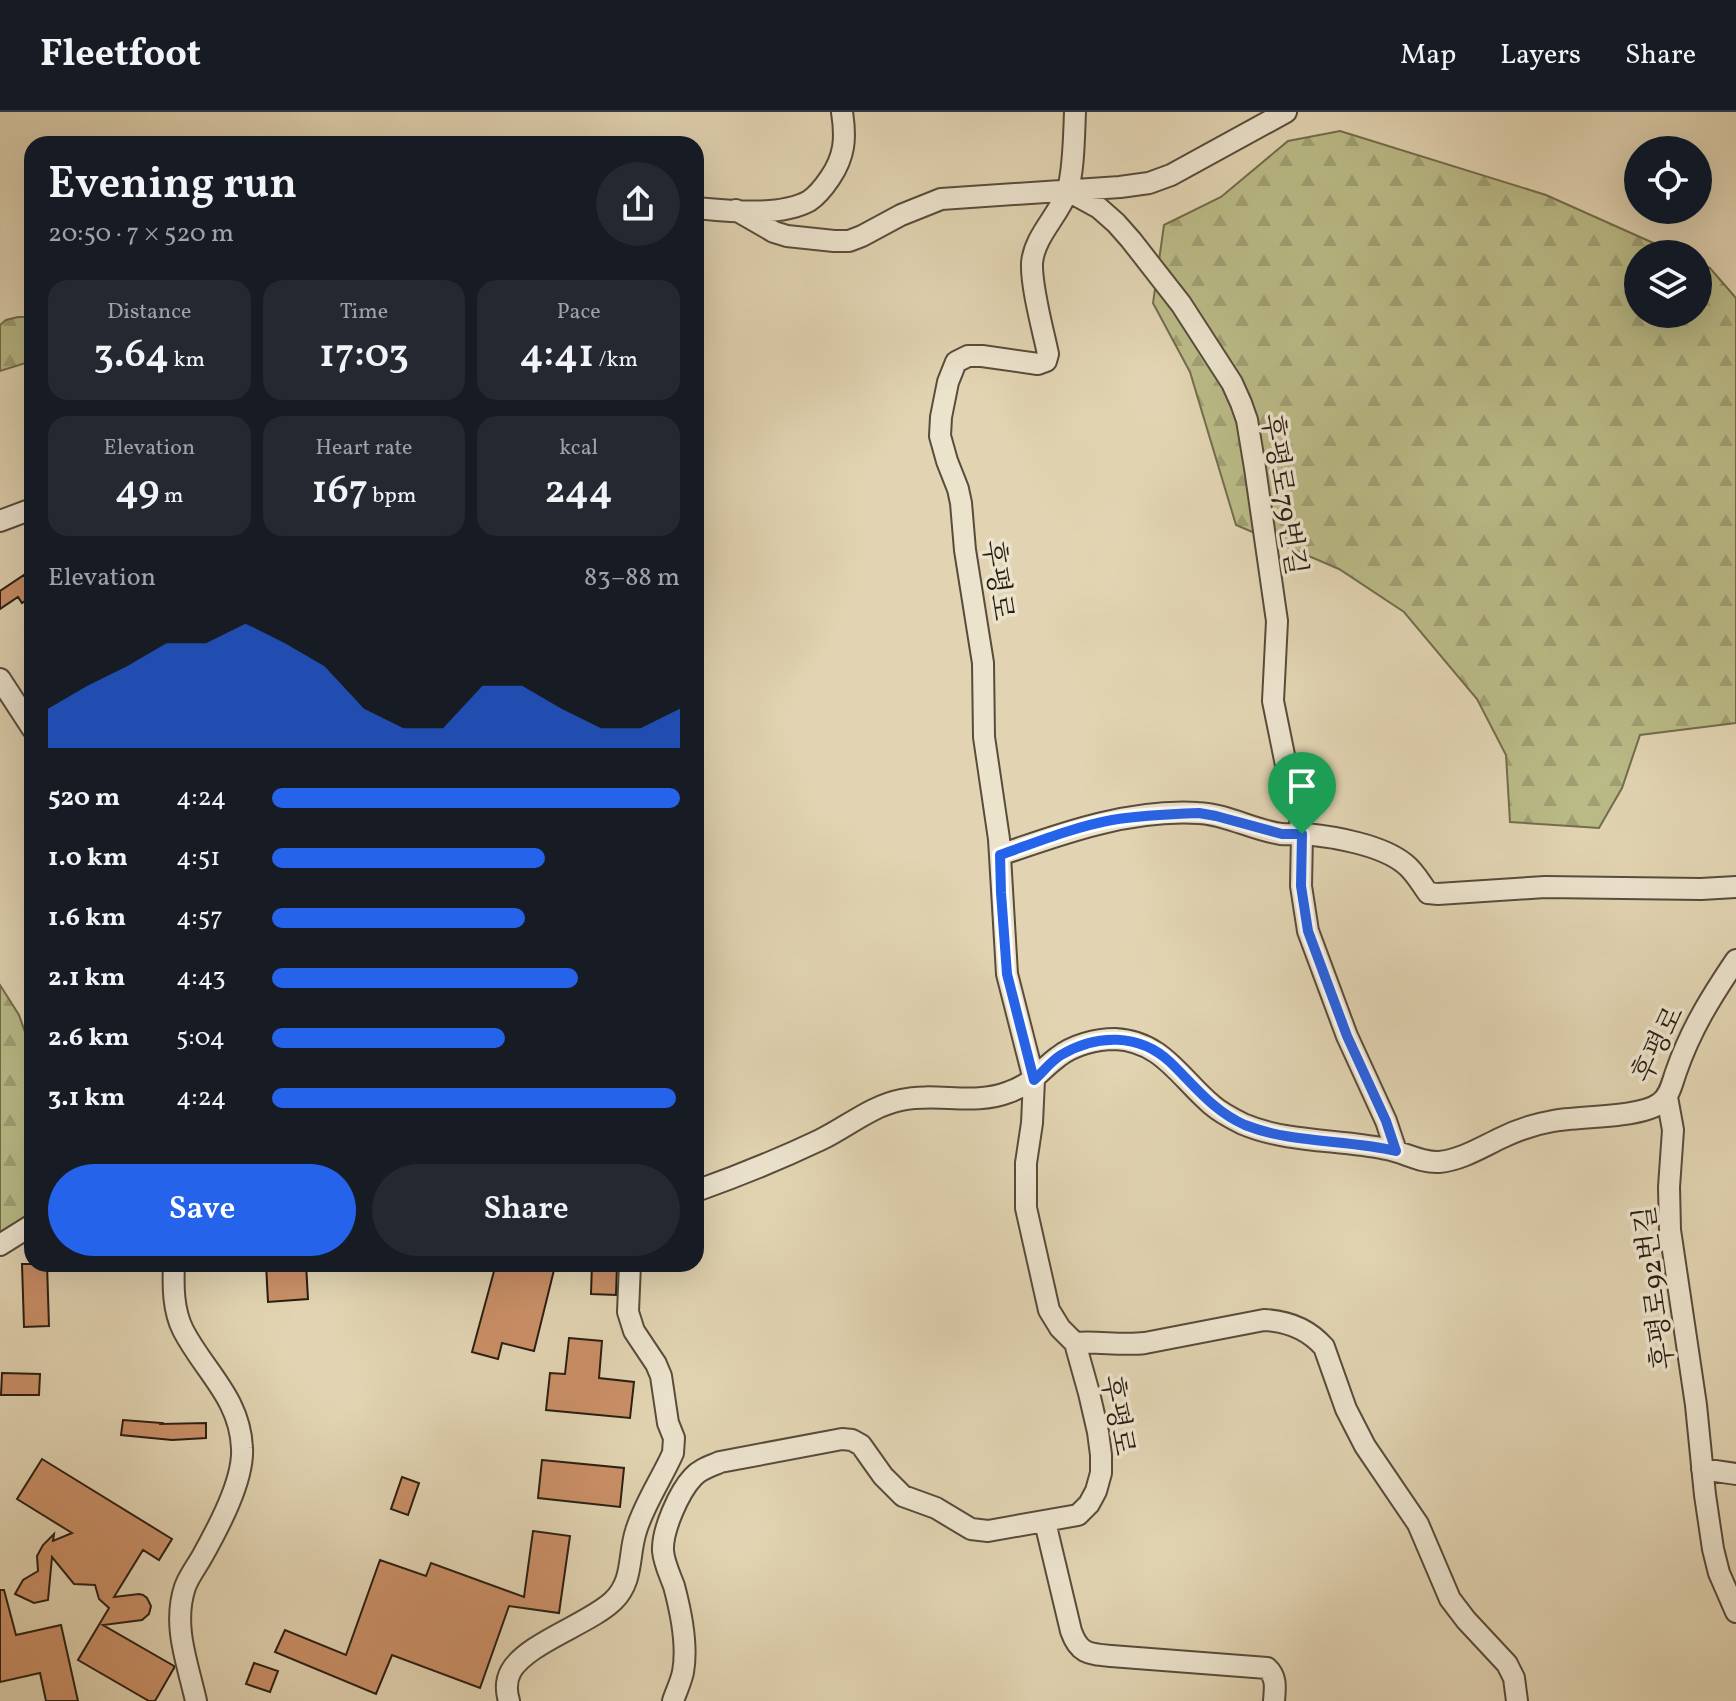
<!DOCTYPE html>
<html lang="en">
<head>
<meta charset="utf-8">
<style>
  body { margin:0; font-family:Vollkorn,"Noto Serif KR",serif; background:#242831; color:#f1f3f6; height:100vh; display:flex; flex-direction:column; font-size:30px; white-space:nowrap }
  * { box-sizing:border-box; margin:0 }
  p { font-size:26px; color:#9ea1a6 }
  .icon { flex:none; width:44px; height:44px; fill:none; stroke:currentColor; stroke-width:2; stroke-linecap:round; stroke-linejoin:round }
  .map { position:relative; flex:1; overflow:hidden }
  .sheet { position:absolute; left:24px; top:24px; width:680px; height:1136px; display:flex; flex-direction:column; background:#171b24; border-radius:24px; box-shadow:0 8px 32px #0002 }
  .sheet>* { flex:none }
  .tools { position:absolute; left:1624px; top:24px; display:grid; gap:16px }
  .tools a { display:grid; place-items:center; width:88px; height:88px; border-radius:50%; background:#171b24; box-shadow:0 8px 32px #0002; font-size:40px }
  .pin { position:absolute; display:grid; place-items:center; width:68px; height:68px; color:#fff; margin:-82px -34px; border-radius:50% 50% 50% 0; rotate:-45deg; box-shadow:0 0 8px #0007 }
  .pin .icon { rotate:45deg }
  .round { display:grid; place-items:center; flex:none; width:84px; height:84px; border-radius:42px; background:#242831 }
  .head { display:flex; align-items:center; justify-content:space-between; height:136px; padding:0 24px }
  h1 { font-size:44px; font-weight:600; line-height:60px }
  .figures { display:grid; grid-template-columns:repeat(3,1fr); gap:12px; height:136px; padding:8px 24px }
  .figures div { display:grid; align-content:center; border-radius:20px; background:#242831; text-align:center }
  .figures b { font-size:40px; font-weight:600 }
  .figures small { font-size:22px; font-weight:400 }
  .figures p { font-size:22px }
  .chart { height:224px; padding:16px 24px }
  .chart p { display:flex; justify-content:space-between }
  .chart svg { width:100%; height:144px; margin-top:8px; fill:#2563eb; opacity:.7 }
  .action { display:flex; gap:16px; margin-top:auto; padding:16px 24px }
  .action a { flex:1; height:92px; border-radius:48px; background:#2563eb; color:#fff; font-size:32px; font-weight:600; line-height:92px; text-align:center }
  .action a+a { background:#242831; color:#f1f3f6 }
  ul { padding:0 24px; list-style:none; font-size:26px }
  li { display:grid; grid-template-columns:128px 96px 1fr; align-items:center; height:60px }
  li i { height:20px; border-radius:10px; background:#2563eb }
  header { display:flex; align-items:center; gap:48px; box-sizing:border-box; height:112px; padding:0 40px; background:#171b24; border-bottom:2px solid #363941 }
  header strong { font-size:38px }
  nav { display:flex; gap:44px; margin-inline-start:auto; font-size:28px }
  .map>svg:first-child { display:block }
</style>
</head>
<body>
<header>
<strong>Fleetfoot</strong>
<nav><a>Map</a><a>Layers</a><a>Share</a></nav>
</header>
<div class="map">
<svg width="1736" height="1589" viewBox="0 0 1736 1589">
  <defs>
    <pattern id="forest-firs" width="22" height="20" patternUnits="userSpaceOnUse" patternTransform="scale(2)"><rect width="22" height="20" fill="#babb87"/><path d="M5 1l3.5 6h-7zM16 11l3.5 6h-7z" fill="#a0a074"/></pattern>
  </defs>
  <rect width="100%" height="100%" fill="#e2d4b2"/>
  <filter id="stains"><feTurbulence type="fractalNoise" baseFrequency=".0025" numOctaves="4"/><feColorMatrix values="0 0 0 0 .2 0 0 0 0 .09 0 0 0 0 .02 0 0 0 .5 -.17"/></filter>
  <radialGradient id="worn" r=".72"><stop offset=".6" stop-color="#630" stop-opacity="0"/><stop offset="1" stop-color="#630" stop-opacity=".3"/></radialGradient>
  <path fill="url(#forest-firs)" stroke="#726d4d" stroke-width="2" d="M1340 19 1546 83 1678 142H1638V202H1698V151L1710 156 1736 186V611L1640 623 1622 676 1599 716 1510 710 1506 643 1477 587 1404 500 1339 457 1236 413 1190 260 1153 191 1164 113 1221 85 1288 29Z
    M18 205H32V249L0 259V213L6 208Z
    M0 873 19 903 30 934 32 952V1101L0 1121Z"/>
  <path fill="#cb9068" stroke="#2a1f13" stroke-width="2" d="M24 463 32 475V484L22 491 18 485 0 497V479Z
    M22 1152H47L49 1214 24 1215Z
    M266 1152H306L308 1187 268 1190Z
    M496 1152H532L554 1158 534 1239 502 1231 498 1247 472 1240Z
    M592 1152 617 1153 616 1183 591 1182Z
    M569 1226 602 1229 599 1266 634 1270 630 1306 546 1298 550 1261 565 1262Z
    M2 1261 40 1262 39 1283H1Z
    M123 1308 162 1311 161 1312 206 1311V1326L172 1328 121 1323Z
    M42 1347 172 1427 159 1448 143 1438 114 1485 139 1482 143 1483 147 1486 151 1494 149 1502 142 1508 103 1513 174 1554V1556L155 1589H149L78 1548 109 1496 99 1487 95 1473 74 1472 52 1445 48 1488 34 1491 15 1482 23 1468 38 1459 37 1444 43 1433 54 1422 53 1429 72 1421 17 1387Z
    M542 1348 624 1356 620 1395 538 1386Z
    M402 1365 419 1371 408 1403 391 1397Z
    M533 1419 570 1424 559 1501 509 1494 480 1576 392 1543 376 1582 275 1540 285 1518 346 1543 380 1448 426 1464 431 1451 524 1485Z
    M0 1478H4L16 1523 61 1513 78 1589H46L40 1561 0 1570Z
    M254 1551 278 1559 270 1580 246 1572Z"/>
  <g fill="none" stroke-linecap="round" stroke-linejoin="round">
    <g stroke="#584c3b" stroke-width="24">
      <path id="minor" d="M1068 79 1099 96 1116 111 1131 128 1181 192 1232 271 1241 291 1247 308 1255 356 1277 509 1273 589 1286 653 1298 692 1302 722 1301 774 1308 819 1347 924 1386 1009 1396 1039
        M696 96C728 99 780 105 809 89 818 83 824 75 830 66 845 44 846 26 842 0
        M736 98 774 120 787 124 834 129H849L862 124 901 103 941 87 1120 75 1149 71 1171 63 1286 0
        M0 409 32 397
        M0 567 32 616
        M1000 743C1063 721 1130 697 1198 701 1226 702 1253 718 1281 722 1289 723 1298 721 1306 722 1335 725 1382 733 1405 752 1415 760 1420 770 1428 781L1438 782 1545 775 1701 777 1736 775
        M1667 985 1673 1018 1669 1075 1670 1118 1696 1293 1705 1383 1713 1437 1719 1461 1736 1500
        M696 1079C738 1064 780 1047 820 1028 847 1015 871 994 901 988 937 980 974 994 1009 980 1034 971 1039 959 1058 945 1073 933 1096 927 1115 927 1162 929 1180 966 1212 993 1221 1001 1233 1007 1243 1012 1288 1031 1339 1027 1386 1037 1404 1040 1420 1051 1439 1050 1461 1048 1482 1035 1501 1026 1517 1018 1536 1012 1553 1009 1579 1004 1641 1006 1660 991 1670 984 1672 971 1676 960 1691 917 1711 885 1736 848
        M0 1133 32 1113
        M174 1152C173 1174 173 1198 183 1218 204 1259 240 1286 242 1336 244 1368 218 1416 203 1443 197 1454 189 1464 185 1475 172 1514 188 1552 196 1589
        M1075 1231C1098 1229 1121 1234 1145 1231L1264 1208C1287 1209 1308 1217 1324 1235L1346 1297 1365 1334 1418 1412 1450 1487 1466 1508 1507 1552 1514 1566 1517 1589
        M1702 1357 1736 1362
        M1045 1410 1071 1519C1079 1542 1089 1542 1111 1544L1267 1556C1277 1565 1275 1576 1274 1589
        M509 1589C506 1579 506 1568 511 1559 527 1531 589 1512 613 1489 634 1469 628 1443 636 1419 644 1392 662 1366 673 1341L674 1326 668 1311 661 1264 656 1252 634 1219 628 1200 630 1152
        M673 1589C676 1580 681 1570 683 1560 688 1533 681 1500 674 1474 670 1463 664 1451 663 1439 662 1418 679 1380 693 1365 700 1357 711 1354 720 1350L842 1327 852 1328 861 1333 883 1364 903 1384 936 1396 971 1417 988 1419 1078 1403 1089 1392 1096 1379 1101 1361V1343L1098 1320 1089 1281 1075 1231 1060 1216 1049 1198 1026 1096V1051L1032 1011 1034 968 1007 862 999 727 984 625 983 551 965 438 961 391 958 377 947 349 940 324 941 305 948 270 956 250 968 244H982L1038 252 1046 249 1048 242C1043 218 1031 175 1032 151 1034 125 1058 104 1067 80 1074 60 1074 21 1075 0"/>
    </g>
    <use href="#minor" stroke="#ece3cd" stroke-width="20"/>
  </g>
  <g fill="none" stroke-linecap="round" stroke-linejoin="round">
    <g stroke="#fff" stroke-width="16">
      <path id="route" d="M1199 701 1216 704 1282 722H1302L1301 774 1308 819 1347 924 1386 1009 1396 1039C1347 1027 1293 1032 1245 1013 1213 999 1194 973 1170 950 1139 921 1096 922 1061 943 1051 949 1043 960 1034 968L1007 862 1001 781 1000 743C1037 730 1074 715 1112 708 1141 703 1170 702 1199 701Z"/>
    </g>
    <use href="#route" stroke="#2563eb" stroke-width="10"/>
  </g>
  <g text-anchor="middle" stroke-width="7" stroke-linejoin="round" paint-order="stroke">
    <g font-size="28" fill="#2a1f13" stroke="#ece3cd">
      <text transform="translate(1285 382) rotate(81)" y="10">후평로79번길</text>
      <text transform="translate(999 468) rotate(82)" y="10">후평로</text>
      <text transform="translate(1657 932) rotate(-64)" y="10">후평로</text>
      <text transform="translate(1653 1176) rotate(-97)" y="10">후평로92번길</text>
      <text transform="translate(1119 1303) rotate(80)" y="10">후평로</text>
    </g>
  </g>
  <rect width="100%" height="100%" filter="url(#stains)"/>
  <rect width="100%" height="100%" fill="url(#worn)"/>
</svg>
<div class="tools">
<a><svg class="icon" aria-label="locate" viewBox="0 0 24 24"><circle cx="12" cy="12" r="6"/><path d="M12 2v4M12 18v4M2 12h4M18 12h4"/></svg></a>
<a><svg class="icon" aria-label="layers" viewBox="0 0 24 24"><path d="M12 4l9 5-9 5-9-5zM3 14l9 5 9-5"/></svg></a>
</div>
<div class="pin" style="left:1302px;top:722px;background:#1e9e55"><svg class="icon" aria-label="arrive" viewBox="0 0 24 24"><path d="M6 21V4h12l-3 4 3 4H6"/></svg></div>
<section class="sheet">
<div class="head"><div><h1>Evening run</h1><p>20:50 · 7 × 520 m</p></div><a class="round"><svg class="icon" aria-label="share" viewBox="0 0 24 24"><path d="M12 15V3M7 8l5-5 5 5M5 13v7h14v-7"/></svg></a></div>
<div class="figures">
<div><p>Distance</p><b>3.64<small> km</small></b></div>
<div><p>Time</p><b>17:03</b></div>
<div><p>Pace</p><b>4:41<small> /km</small></b></div>
</div>
<div class="figures">
<div><p>Elevation</p><b>49<small> m</small></b></div>
<div><p>Heart rate</p><b>167<small> bpm</small></b></div>
<div><p>kcal</p><b>244</b></div>
</div>
<div class="chart"><p><span>Elevation</span>83–88 m</p>
<svg viewBox="0 0 160 44" preserveAspectRatio="none"><path d="M0 44V32L10 25L20 19L30 12L40 12L50 6L60 12L70 19L80 32L90 38L100 38L110 25L120 25L130 32L140 38L150 38L160 32V44z"/></svg>
</div>
<ul>
<li><b>520 m</b>4:24<i style="width:100%"></i></li>
<li><b>1.0 km</b>4:51<i style="width:67%"></i></li>
<li><b>1.6 km</b>4:57<i style="width:62%"></i></li>
<li><b>2.1 km</b>4:43<i style="width:75%"></i></li>
<li><b>2.6 km</b>5:04<i style="width:57%"></i></li>
<li><b>3.1 km</b>4:24<i style="width:99%"></i></li>
</ul>
<div class="action"><a>Save</a><a>Share</a></div>
</section>
</div>
</body>
</html>
